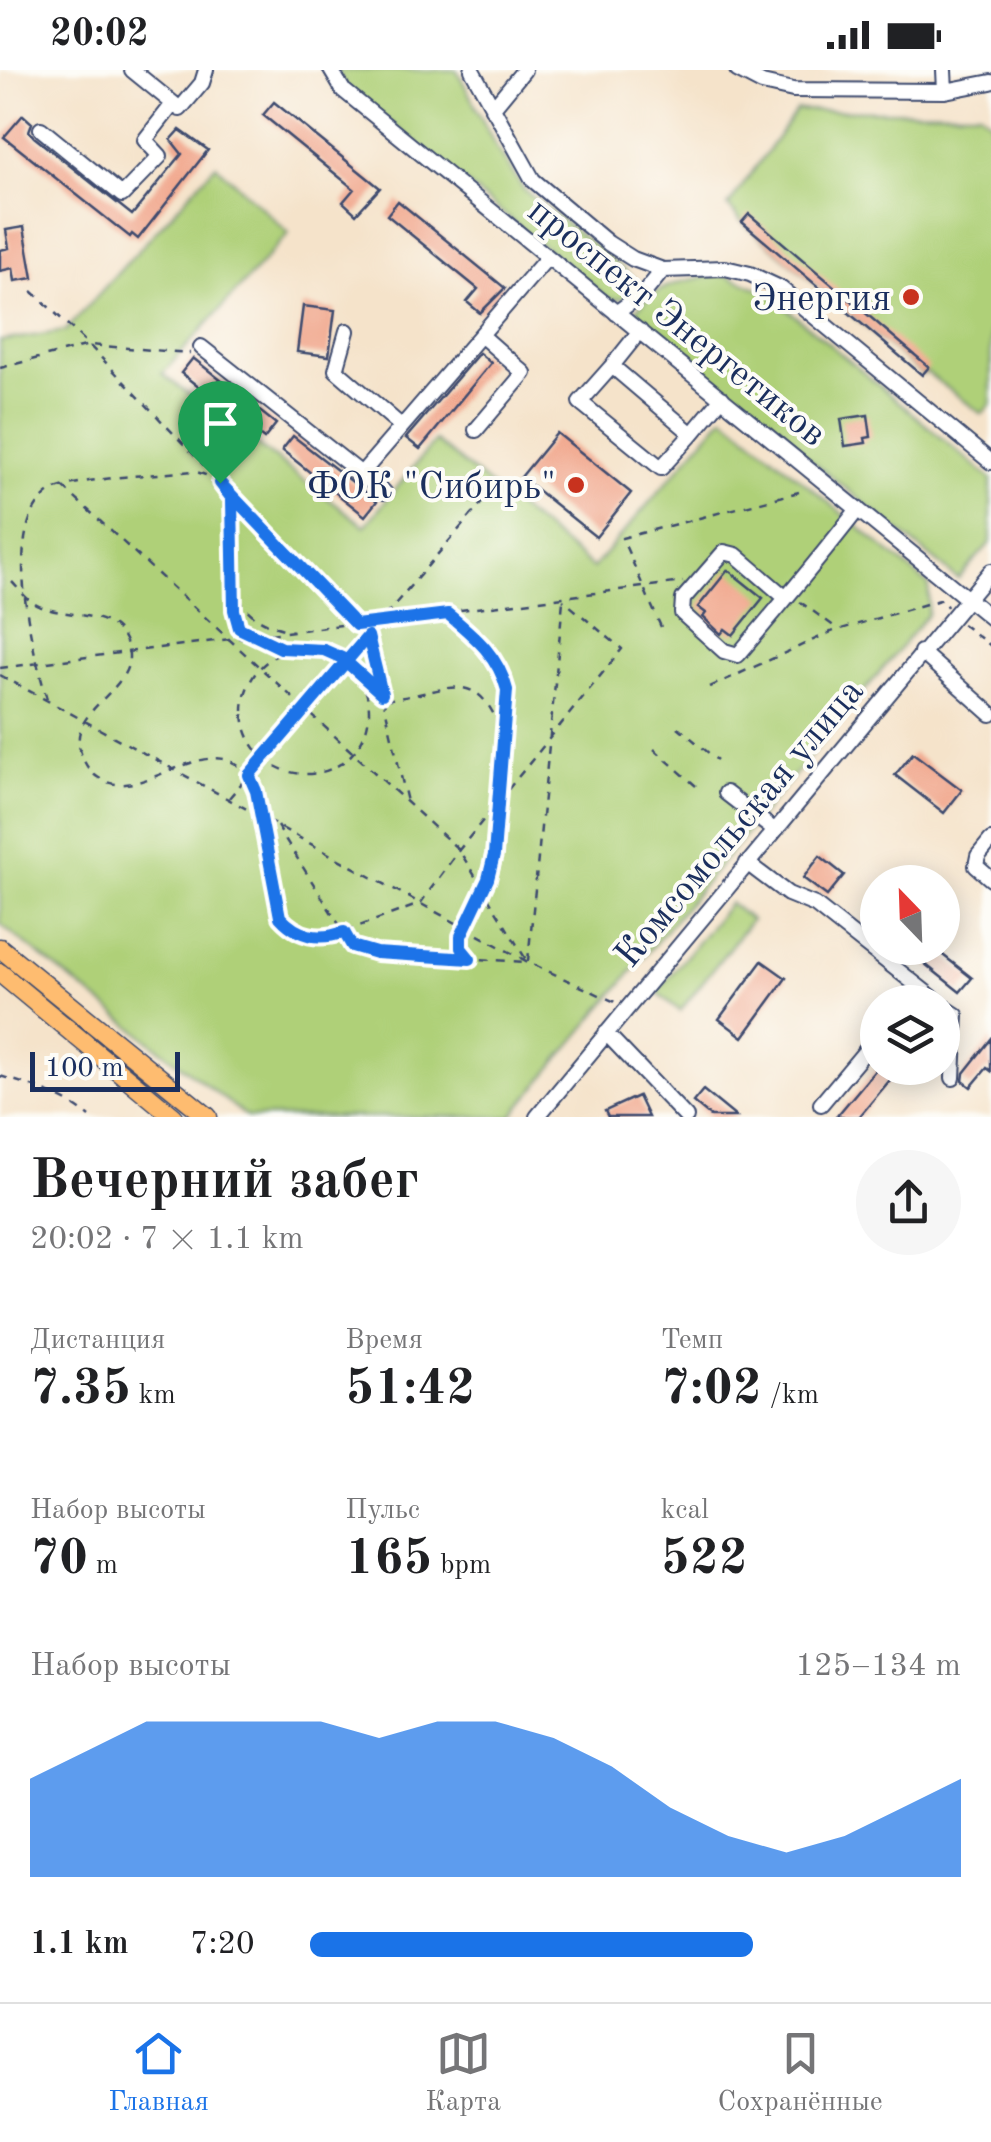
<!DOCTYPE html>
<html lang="ru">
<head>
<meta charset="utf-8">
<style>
  body { margin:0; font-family:"Old Standard TT",serif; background:#f6f6f6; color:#202124; height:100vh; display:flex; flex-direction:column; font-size:38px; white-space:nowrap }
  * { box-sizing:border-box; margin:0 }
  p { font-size:32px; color:#757577 }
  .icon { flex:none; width:55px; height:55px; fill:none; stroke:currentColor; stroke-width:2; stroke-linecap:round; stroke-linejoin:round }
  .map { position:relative; height:1047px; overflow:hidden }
  .sheet { display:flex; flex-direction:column; background:#fff; flex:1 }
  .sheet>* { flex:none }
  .needle { width:65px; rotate:337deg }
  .controls { position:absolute; left:860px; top:795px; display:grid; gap:20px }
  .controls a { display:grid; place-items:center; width:100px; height:100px; border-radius:50%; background:#fff; box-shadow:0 5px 25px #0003; font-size:50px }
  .scale { position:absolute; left:30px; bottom:25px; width:150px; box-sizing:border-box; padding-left:10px; border:5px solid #1b2f5e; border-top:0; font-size:28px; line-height:35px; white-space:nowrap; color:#1b2f5e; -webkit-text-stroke:8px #fdfcf7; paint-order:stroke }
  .pin { position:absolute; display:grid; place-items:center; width:85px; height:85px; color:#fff; margin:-102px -42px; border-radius:50% 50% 50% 0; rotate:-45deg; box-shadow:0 0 10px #0007 }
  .pin .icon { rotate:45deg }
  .round { display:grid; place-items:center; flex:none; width:105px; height:105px; border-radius:52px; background:#f6f6f6 }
  .summary { display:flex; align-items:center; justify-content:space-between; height:170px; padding:0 30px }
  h1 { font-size:55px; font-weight:800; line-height:75px }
  .metrics { display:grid; grid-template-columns:repeat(3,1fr); gap:15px; height:170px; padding:10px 30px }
  .metrics div { display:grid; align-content:center }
  .metrics b { font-size:50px; font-weight:800 }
  .metrics small { font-size:28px; font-weight:400 }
  .metrics p { font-size:28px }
  .chart { height:280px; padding:20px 30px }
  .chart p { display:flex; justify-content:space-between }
  .chart svg { width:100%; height:180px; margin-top:10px; fill:#1a73e8; opacity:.7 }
  ul { padding:0 30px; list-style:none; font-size:32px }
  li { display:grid; grid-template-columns:160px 120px 1fr; align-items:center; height:75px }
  li i { height:25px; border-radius:12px; background:#1a73e8 }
  .status { display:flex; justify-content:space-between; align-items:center; height:70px; padding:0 50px; background:#fff; direction:ltr }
  .status svg { height:28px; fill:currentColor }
  .menu { display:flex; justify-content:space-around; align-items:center; height:140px; border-top:2px solid #e0e0e0; background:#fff; font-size:28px; color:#757577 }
  .menu a { display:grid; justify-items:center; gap:5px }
  .menu .selected { color:#1a73e8 }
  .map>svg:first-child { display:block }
</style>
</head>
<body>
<div class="status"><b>20:02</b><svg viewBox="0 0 49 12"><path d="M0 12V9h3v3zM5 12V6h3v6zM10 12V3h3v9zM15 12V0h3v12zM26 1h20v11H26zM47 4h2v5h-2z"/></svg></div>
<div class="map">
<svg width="991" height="1047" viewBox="0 0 991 1047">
  <rect width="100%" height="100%" fill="#fdfcf7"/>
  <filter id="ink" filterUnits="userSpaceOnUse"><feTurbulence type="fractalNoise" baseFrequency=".01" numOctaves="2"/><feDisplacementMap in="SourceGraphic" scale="20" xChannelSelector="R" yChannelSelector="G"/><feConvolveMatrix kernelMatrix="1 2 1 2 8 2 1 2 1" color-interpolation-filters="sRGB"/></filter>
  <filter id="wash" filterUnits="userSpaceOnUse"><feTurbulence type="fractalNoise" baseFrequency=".0048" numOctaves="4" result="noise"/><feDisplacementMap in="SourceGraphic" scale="40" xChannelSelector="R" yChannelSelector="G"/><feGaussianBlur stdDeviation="2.25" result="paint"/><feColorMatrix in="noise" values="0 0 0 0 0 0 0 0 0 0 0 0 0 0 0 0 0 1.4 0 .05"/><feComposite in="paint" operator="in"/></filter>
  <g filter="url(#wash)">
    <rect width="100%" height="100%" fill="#f5e3ca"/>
    <path fill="#afd078" stroke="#65806b" stroke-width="2.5" d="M336 0H457L496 77 524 120 639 212 637 220 620 229H609L346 17Z
      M797 40 980 42 991 51V334L982 344 926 302 922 305 742 152 728 136Z
      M216 95 289 163 162 304 365 456 435 371 593 498 724 346 929 515 928 544 511 1047H247L0 854V271L65 261Z
      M726 205 767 222 991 409V472L958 509 632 246C653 213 691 208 726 205Z
      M730 833 751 850 680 941 657 922Z"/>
    <g id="blocks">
      <path fill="#f1a78d" d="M274 32 380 118 356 144 343 132 354 119 263 45Z
        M23 45 32 53 29 61 34 67 132 145 182 84 171 70 180 60 208 80 138 169 132 164 130 167 4 67Z
        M398 131 505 218 480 243 467 232 478 219 387 145Z
        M749 144 929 297 922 305 742 152Z
        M24 157 33 208 15 211 13 198 0 201V180L9 178 6 160Z
        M303 236 335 240 329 286 297 282Z
        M479 283 491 293 420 379 406 368Z
        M193 288 276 354 264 369 181 303Z
        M868 345 871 367 865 368 866 373 845 376 841 349Z
        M557 363 631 423 596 467 521 407Z
        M293 366 377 431 365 446 282 380Z
        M728 500 763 528 733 565 725 559 721 564 703 547 706 543 698 537Z
        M913 683 962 720 944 743 895 705Z
        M820 786 844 805 827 826 803 808Z
        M905 878H934L972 908 960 922Z
        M762 891 786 908 743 967 719 949Z
        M991 969V1001L987 998 971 1017 963 1011 964 1003Z
        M877 998H900L859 1047H836Z
        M703 1020 736 1047H711L693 1032Z
        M638 1026 648 1047H608L605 1041Z"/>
    </g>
  </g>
  <g filter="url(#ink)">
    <use href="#blocks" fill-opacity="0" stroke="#3c4a6e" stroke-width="2.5"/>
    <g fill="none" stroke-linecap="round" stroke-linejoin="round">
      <g stroke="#3c4a6e" stroke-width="18">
        <path id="minor" d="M132 0 180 39 202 13 206 0
          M331 0 343 20 991 548
          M472 0 533 110 608 173 633 189 663 200 725 198 750 204 780 218 991 392
          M737 0 762 13 793 20 945 21 991 12
          M944 0 945 21
          M492 39 524 0
          M41 59 122 125 160 86 145 70 173 34
          M616 243 645 222 663 200
          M347 261 336 300 401 356
          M640 261 612 296 692 364 722 328
          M201 277 384 422
          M612 296 580 332 661 398 692 364
          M476 360 524 303 481 265
          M361 404 547 188
          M786 528 736 485 724 482 683 529 682 543 724 581 738 585C779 537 819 489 858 439
          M921 582 991 644
          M726 723 774 760
          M991 770 978 786 976 796 991 809
          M747 793 788 824 815 835 938 932
          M905 932 917 918
          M942 936 956 945 953 1008
          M606 963 686 1047
          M821 1034 878 966
          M537 1047 991 501"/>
      </g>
      <g stroke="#3c4a6e" stroke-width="21">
        <path id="major" d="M0 878 208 1047
          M0 903 174 1047"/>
      </g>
      <path stroke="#3c4a6e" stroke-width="2.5" stroke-dasharray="8 8" stroke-linecap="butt" d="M32 221 89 275 217 409
        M0 298 89 275 190 283
        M63 417 459 780 527 891
        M229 422 355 554
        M12 512C19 519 26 529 35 534 60 549 110 538 125 570 148 619 64 635 81 683 84 693 90 703 99 708 145 739 224 640 255 721L280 847 287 855 307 866 329 867 420 834 459 780 622 579 563 530
        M235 521V549L239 558 289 580
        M800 532 838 559
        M448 544C474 566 498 585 507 619L494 785C487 815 460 852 461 879L471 889
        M962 554 991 576
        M661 557 622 468 803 421
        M368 569 381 620
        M243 641a63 63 0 1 1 126 0a63 63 0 1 1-126 0Z
        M0 598 683 512
        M0 605 528 892 615 932
        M361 606 390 629C447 623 477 593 502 664
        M710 617 831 562 943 529 947 537
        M383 628 407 732
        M47 629C30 572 0 451 53 420 86 407 155 405 192 401 207 404 225 412 232 428 238 444 234 500 235 520 246 547 266 556 293 561
        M678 657 717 690
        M654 679 696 716
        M229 728 485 429
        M277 756 352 875 375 883 526 892
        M528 891 563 531
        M0 1006C33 1016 62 1025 90 1047"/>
      <use href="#minor" stroke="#fff" stroke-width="14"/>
      <use href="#major" stroke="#febc70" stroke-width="18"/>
    </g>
  </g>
  <g fill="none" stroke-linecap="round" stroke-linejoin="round" filter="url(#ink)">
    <g stroke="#fff" stroke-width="20">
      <path id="route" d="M220 413 232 429 234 540 239 558 281 578 324 580 342 588 382 624 368 566 249 705 256 721 280 847C298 867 319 871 344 862L352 876 376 883 470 889 461 878V866L488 809 494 785 507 620C498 585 474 566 448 544L356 555 220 413"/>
    </g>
    <use href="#route" stroke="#1a73e8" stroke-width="12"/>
  </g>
  <g fill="#c8321e" stroke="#fdfcf7" stroke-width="4">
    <circle cx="911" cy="227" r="10"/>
    <circle cx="576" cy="415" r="10"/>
  </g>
  <g text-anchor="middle" stroke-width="8" stroke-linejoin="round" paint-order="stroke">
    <g font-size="38" fill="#1b2f5e" stroke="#fdfcf7" text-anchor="end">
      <text x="891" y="240">Энергия</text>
      <text x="556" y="428">ФОК "Сибирь"</text>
    </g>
    <g font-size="38" fill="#1b2f5e" stroke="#fdfcf7">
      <text transform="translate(678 251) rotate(39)" y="13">проспект Энергетиков</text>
      <text transform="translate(738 752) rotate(-50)" y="13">Комсомольская улица</text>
    </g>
  </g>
</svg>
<div class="controls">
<a><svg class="needle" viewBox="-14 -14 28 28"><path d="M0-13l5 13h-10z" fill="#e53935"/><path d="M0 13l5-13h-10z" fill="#757577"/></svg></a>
<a><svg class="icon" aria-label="layers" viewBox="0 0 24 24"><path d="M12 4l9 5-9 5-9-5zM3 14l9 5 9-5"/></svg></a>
</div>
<div class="scale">100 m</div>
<div class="pin" style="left:220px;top:413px;background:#1e9e55"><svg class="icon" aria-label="arrive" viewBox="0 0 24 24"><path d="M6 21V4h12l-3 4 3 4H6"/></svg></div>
</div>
<section class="sheet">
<div class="summary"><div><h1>Вечерний забег</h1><p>20:02 · 7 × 1.1 km</p></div><a class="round"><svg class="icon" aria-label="share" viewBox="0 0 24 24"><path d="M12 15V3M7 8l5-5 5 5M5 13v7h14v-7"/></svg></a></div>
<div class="metrics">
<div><p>Дистанция</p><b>7.35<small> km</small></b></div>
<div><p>Время</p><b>51:42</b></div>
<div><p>Темп</p><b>7:02<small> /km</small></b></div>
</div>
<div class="metrics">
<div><p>Набор высоты</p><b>70<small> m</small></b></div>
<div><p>Пульс</p><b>165<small> bpm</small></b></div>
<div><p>kcal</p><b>522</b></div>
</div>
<div class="chart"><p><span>Набор высоты</span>125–134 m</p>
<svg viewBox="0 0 160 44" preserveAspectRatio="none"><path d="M0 44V20L10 13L20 6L30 6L40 6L50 6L60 10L70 6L80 6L90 10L100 17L110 27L120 34L130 38L140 34L150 27L160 20V44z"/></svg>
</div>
<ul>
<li><b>1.1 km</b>7:20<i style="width:68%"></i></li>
</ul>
</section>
<nav class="menu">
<a class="selected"><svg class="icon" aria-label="home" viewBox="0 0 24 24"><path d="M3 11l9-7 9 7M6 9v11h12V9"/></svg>Главная</a>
<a><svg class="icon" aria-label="map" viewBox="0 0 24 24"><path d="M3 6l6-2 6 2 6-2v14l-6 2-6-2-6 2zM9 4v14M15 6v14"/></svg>Карта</a>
<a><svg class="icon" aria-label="saved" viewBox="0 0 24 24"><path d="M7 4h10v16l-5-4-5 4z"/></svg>Сохранённые</a>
</nav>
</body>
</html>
